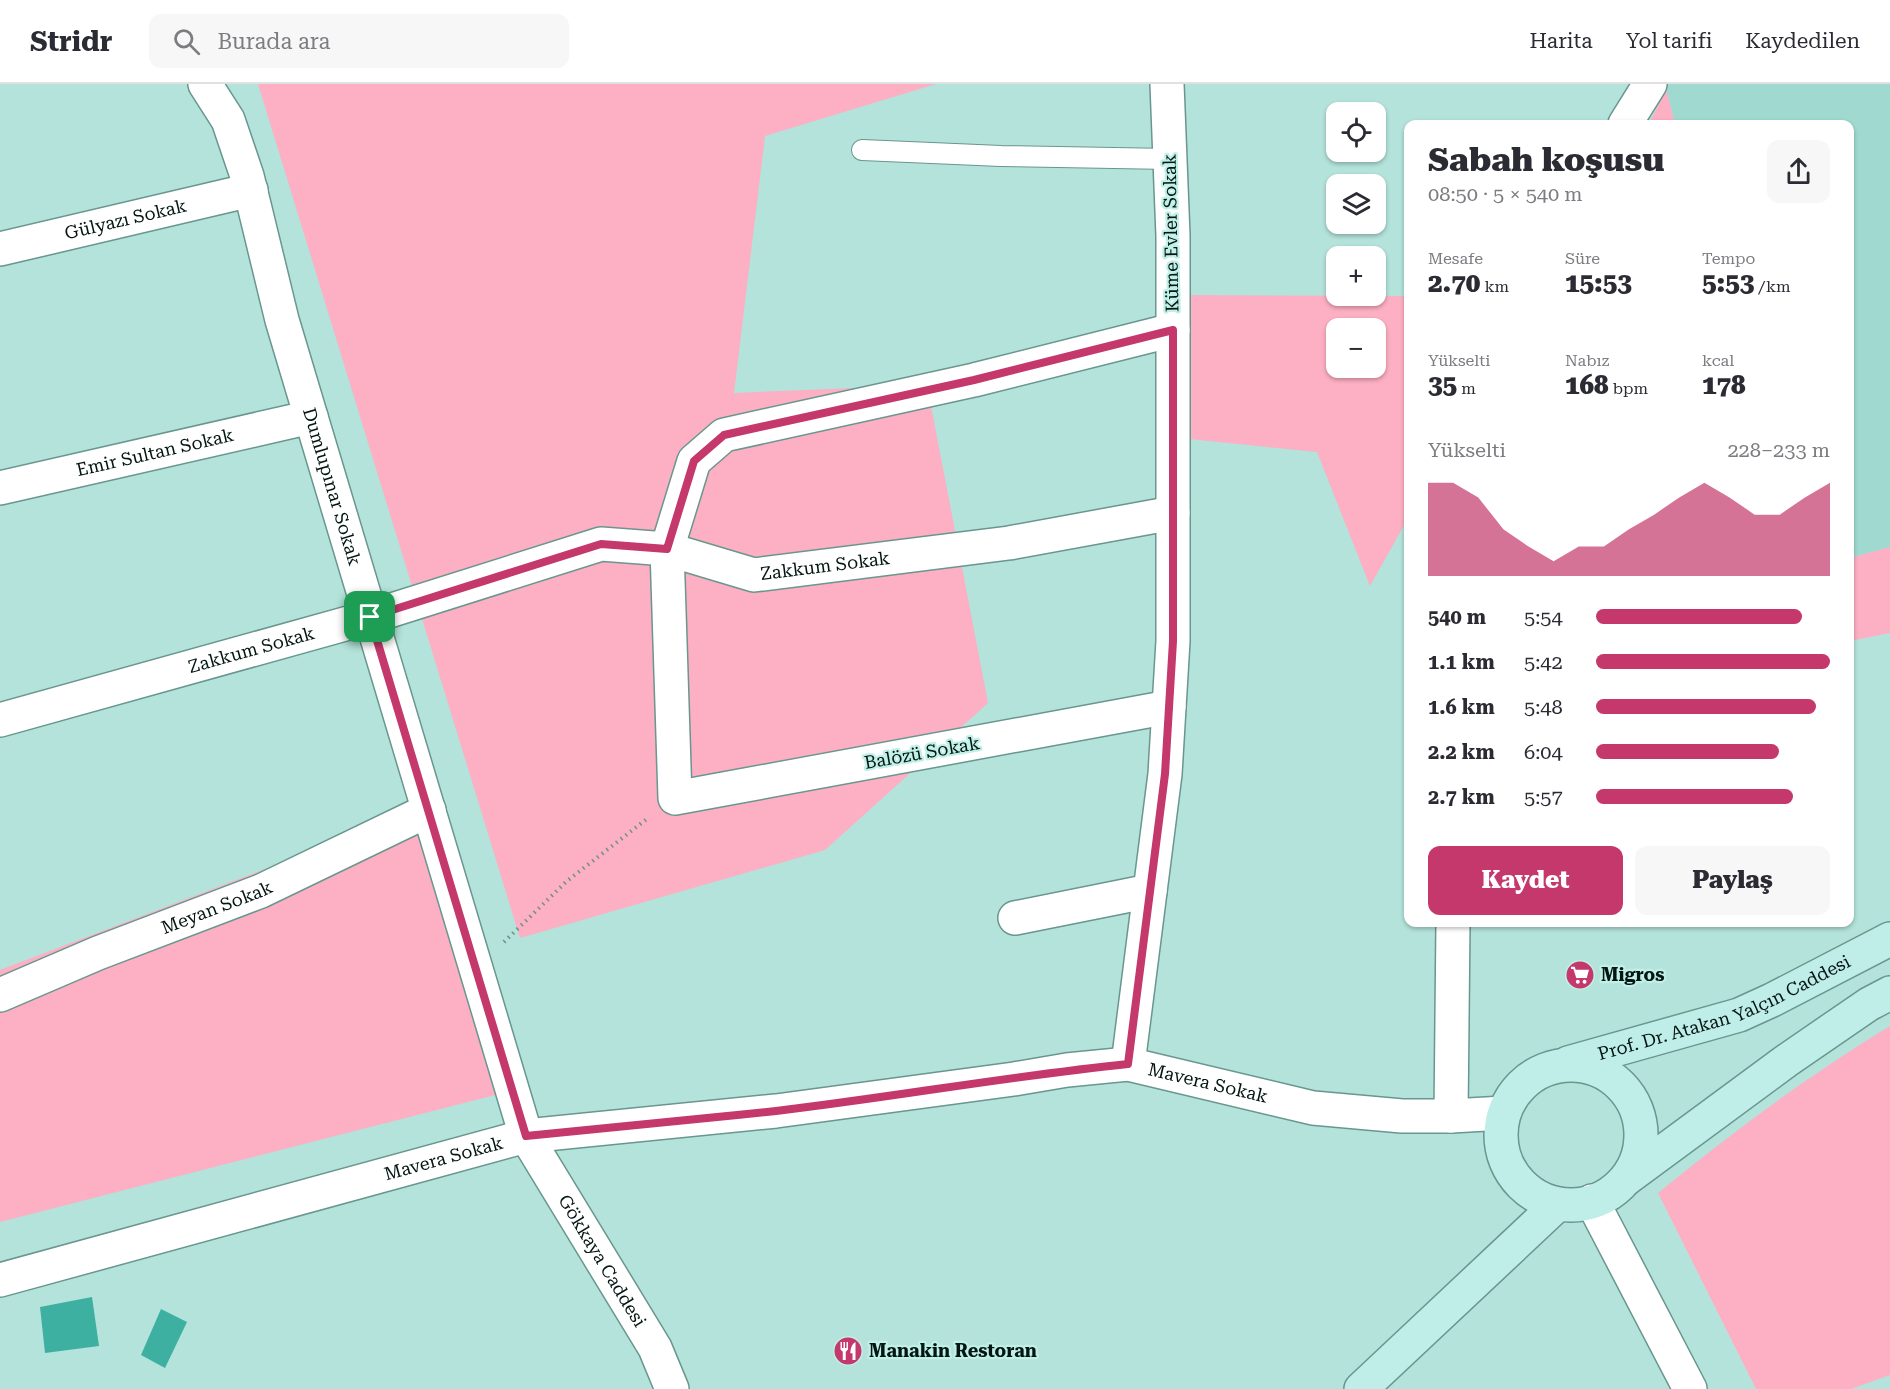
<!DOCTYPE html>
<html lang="tr">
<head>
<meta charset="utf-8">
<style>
  body { margin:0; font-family:"Roboto Serif",serif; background:#f7f7f7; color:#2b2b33; height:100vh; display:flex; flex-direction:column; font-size:22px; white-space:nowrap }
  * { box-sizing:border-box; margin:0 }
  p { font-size:20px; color:#7c7c81 }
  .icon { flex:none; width:33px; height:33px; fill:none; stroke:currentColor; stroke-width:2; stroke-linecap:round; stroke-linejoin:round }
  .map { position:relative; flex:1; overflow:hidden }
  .panel { position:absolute; left:1404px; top:36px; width:450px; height:807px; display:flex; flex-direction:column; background:#fff; border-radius:12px; box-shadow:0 2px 4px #0004 }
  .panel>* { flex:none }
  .tools { position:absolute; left:1326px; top:18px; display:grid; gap:12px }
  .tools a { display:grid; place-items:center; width:60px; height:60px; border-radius:12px; background:#fff; box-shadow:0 2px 4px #0004; font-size:30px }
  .pin { position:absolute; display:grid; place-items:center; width:51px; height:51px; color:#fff; margin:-26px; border-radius:12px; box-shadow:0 3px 9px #0006 }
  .round { display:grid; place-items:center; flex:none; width:63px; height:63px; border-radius:12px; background:#f7f7f7 }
  .headline { display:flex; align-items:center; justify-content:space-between; height:102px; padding:0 24px }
  h1 { font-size:33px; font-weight:800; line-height:45px }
  .figures { display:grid; grid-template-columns:repeat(3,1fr); gap:9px; height:102px; padding:6px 24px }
  .figures div { display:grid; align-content:center }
  .figures b { font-size:26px; font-weight:800 }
  .figures small { font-size:16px; font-weight:400 }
  .figures p { font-size:16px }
  .chart { height:168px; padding:12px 24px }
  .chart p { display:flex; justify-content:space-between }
  .chart svg { width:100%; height:108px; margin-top:6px; fill:#c4386c; opacity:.7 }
  .primary-button { display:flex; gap:12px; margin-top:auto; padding:12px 24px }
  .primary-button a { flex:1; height:69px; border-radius:12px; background:#c4386c; color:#fff; font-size:24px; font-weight:800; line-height:69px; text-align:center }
  .primary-button a+a { background:#f7f7f7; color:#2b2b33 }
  ul { padding:0 24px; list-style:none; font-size:20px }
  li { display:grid; grid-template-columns:96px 72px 1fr; align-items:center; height:45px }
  li i { height:15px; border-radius:8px; background:#c4386c }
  header { display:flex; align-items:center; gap:36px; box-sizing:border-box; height:84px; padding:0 30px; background:#fff; border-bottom:2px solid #e1e1e2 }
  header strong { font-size:28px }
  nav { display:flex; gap:33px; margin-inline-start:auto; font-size:21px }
  .search { width:420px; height:54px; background:#f7f7f7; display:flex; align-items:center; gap:15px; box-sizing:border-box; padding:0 21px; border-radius:12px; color:#7c7c81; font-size:22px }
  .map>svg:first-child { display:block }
</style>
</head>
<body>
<header>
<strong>Stridr</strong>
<div class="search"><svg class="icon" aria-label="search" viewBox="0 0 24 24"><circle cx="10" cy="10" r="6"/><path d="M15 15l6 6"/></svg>Burada ara</div>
<nav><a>Harita</a><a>Yol tarifi</a><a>Kaydedilen</a></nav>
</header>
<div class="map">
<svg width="1890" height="1305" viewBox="0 0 1890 1305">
  <rect width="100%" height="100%" fill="#b3e3da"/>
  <path fill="#a0d9cf" d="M1667 0H1890V463L1850 474V40H1675L1666 5Z"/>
  <path fill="#fdafc3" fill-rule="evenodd" d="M258 0H936L765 52 734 309 927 301 988 619 825 766 520 854Z
    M1666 5 1675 40H1649Z
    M1177 211 1408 212V434L1370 502 1317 368 1170 353ZM1336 244H1376V284H1336Z
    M1890 463V549L1850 557V474Z
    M417 727 507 1008 0 1138V886Z
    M1890 942V1291L1851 1305H1756L1658 1109C1732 1048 1808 992 1890 942Z"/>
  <path fill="#3eb0a1" d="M92 1213 99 1262 45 1269 40 1223Z
    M161 1225 187 1238 165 1284 141 1271Z"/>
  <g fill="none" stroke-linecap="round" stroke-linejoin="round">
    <g stroke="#69968e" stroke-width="22">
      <path id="lane" d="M862 66 1001 72 1170 75"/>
    </g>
    <g stroke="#69968e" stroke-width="36">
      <g id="street">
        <path id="s1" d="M205 0 228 36 247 92 282 236 526 1052 655 1264 672 1305"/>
        <path d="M1625 40 1650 0"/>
        <path id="s2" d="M0 165 251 106"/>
        <path id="s3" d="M0 404 311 333"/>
        <path d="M1169 623 675 714 667 465 694 377 724 351 974 296 1173 246"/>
        <path id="s4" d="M0 636 370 533 601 460 667 465 754 491 1009 459 1173 429"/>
        <path d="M1015 834 1150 807"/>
        <path id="s5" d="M0 911 98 869 261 807 429 726"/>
        <path d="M1128 980 1165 690 1173 557V152L1167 0"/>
        <path d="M1451 1032 1453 838"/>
        <path d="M1592 1117 1690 1305"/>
        <path id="s6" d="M0 1196 526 1052 776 1027 1014 995 1067 986 1128 980 1313 1024 1402 1032H1451L1504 1029"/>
      </g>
    </g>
    <g stroke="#69968e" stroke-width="36">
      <g id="secondary">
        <path id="s7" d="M1568 979 1739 931 1772 916 1890 855"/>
        <circle cx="1571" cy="1051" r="70"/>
        <path d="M1626 1095 1786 977 1869 920 1890 909"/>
        <path d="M1361 1305 1558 1120"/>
      </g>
    </g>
    <path stroke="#6e928b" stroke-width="4" stroke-dasharray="1.5 4.5" stroke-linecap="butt" d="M504 858 567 797 648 734"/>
    <use href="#lane" stroke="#fff" stroke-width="20"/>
    <use href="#street" stroke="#fff" stroke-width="33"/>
    <use href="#secondary" stroke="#bfede7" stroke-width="33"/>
  </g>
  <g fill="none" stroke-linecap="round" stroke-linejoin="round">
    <g stroke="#fff" stroke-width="12">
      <path id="route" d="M1173 246V557L1165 690 1128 980C1010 992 894 1013 776 1027 693 1036 610 1043 526 1052L370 533 601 460 667 465 694 377 724 351 974 296Z"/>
    </g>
    <use href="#route" stroke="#c4386c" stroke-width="8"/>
  </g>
  <defs>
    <g id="supermarket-disc" transform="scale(1.5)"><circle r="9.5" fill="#c4386c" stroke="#c0f0e7"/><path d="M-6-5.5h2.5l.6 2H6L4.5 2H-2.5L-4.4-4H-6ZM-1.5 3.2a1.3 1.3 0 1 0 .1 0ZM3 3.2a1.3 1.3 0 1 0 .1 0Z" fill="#fff"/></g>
    <g id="restaurant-disc" transform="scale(1.5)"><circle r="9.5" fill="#c4386c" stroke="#c0f0e7"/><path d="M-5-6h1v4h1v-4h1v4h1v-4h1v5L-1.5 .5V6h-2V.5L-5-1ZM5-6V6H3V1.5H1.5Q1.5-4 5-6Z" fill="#fff"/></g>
  </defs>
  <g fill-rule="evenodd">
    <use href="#supermarket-disc" x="1580" y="891"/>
    <use href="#restaurant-disc" x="848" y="1267"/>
  </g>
  <g text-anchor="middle" stroke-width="4.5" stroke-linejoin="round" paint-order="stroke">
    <g font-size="18" fill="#041613" stroke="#c0f0e7">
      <text dy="6" stroke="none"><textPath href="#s2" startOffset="129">Gülyazı Sokak</textPath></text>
      <text transform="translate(1171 149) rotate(-91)" y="6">Küme Evler Sokak</text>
      <text dy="6" stroke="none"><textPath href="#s3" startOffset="159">Emir Sultan Sokak</textPath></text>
      <text dy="6" stroke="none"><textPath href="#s1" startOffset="424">Dumlupınar Sokak</textPath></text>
      <text dy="6" stroke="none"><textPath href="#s4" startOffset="855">Zakkum Sokak</textPath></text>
      <text dy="6" stroke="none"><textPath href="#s4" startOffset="261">Zakkum Sokak</textPath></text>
      <text transform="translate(922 669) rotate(-10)" y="6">Balözü Sokak</text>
      <text dy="6" stroke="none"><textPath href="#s5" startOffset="234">Meyan Sokak</textPath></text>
      <text dy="6" stroke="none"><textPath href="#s7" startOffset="166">Prof. Dr. Atakan Yalçın Caddesi</textPath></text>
      <text dy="6" stroke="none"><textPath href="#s6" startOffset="1234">Mavera Sokak</textPath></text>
      <text dy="6" stroke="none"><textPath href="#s6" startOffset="460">Mavera Sokak</textPath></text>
      <text dy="6" stroke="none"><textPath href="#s1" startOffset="1248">Gökkaya Caddesi</textPath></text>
    </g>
    <g font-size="18" font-weight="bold" fill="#041613" stroke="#c0f0e7" text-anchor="start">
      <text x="1601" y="897">Migros</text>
      <text x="869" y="1273">Manakin Restoran</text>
    </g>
  </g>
</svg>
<div class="tools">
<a><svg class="icon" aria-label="locate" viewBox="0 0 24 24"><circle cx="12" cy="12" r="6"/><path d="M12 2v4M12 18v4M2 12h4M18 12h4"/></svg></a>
<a><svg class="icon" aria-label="layers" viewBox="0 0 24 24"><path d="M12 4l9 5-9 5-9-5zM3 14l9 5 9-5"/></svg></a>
<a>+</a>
<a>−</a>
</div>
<div class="pin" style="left:370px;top:533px;background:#1e9e55"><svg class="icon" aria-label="arrive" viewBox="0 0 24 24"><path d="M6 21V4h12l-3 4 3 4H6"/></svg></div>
<section class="panel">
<div class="headline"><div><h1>Sabah koşusu</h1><p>08:50 · 5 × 540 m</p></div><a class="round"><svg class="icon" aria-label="share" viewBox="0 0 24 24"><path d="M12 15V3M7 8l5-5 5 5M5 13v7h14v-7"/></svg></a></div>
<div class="figures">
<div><p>Mesafe</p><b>2.70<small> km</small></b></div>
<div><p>Süre</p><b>15:53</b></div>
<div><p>Tempo</p><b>5:53<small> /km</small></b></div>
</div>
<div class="figures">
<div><p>Yükselti</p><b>35<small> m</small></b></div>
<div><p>Nabız</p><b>168<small> bpm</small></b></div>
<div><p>kcal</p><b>178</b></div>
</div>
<div class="chart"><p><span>Yükselti</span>228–233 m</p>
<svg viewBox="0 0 160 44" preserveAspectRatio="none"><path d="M0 44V6L10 6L20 12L30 25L40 32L50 38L60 32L70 32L80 25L90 19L100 12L110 6L120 12L130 19L140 19L150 12L160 6V44z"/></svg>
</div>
<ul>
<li><b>540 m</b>5:54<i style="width:88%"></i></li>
<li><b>1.1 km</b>5:42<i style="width:100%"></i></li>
<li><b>1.6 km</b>5:48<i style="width:94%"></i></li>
<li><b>2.2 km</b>6:04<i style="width:78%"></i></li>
<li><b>2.7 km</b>5:57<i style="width:84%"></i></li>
</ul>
<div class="primary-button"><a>Kaydet</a><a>Paylaş</a></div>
</section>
</div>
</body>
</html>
